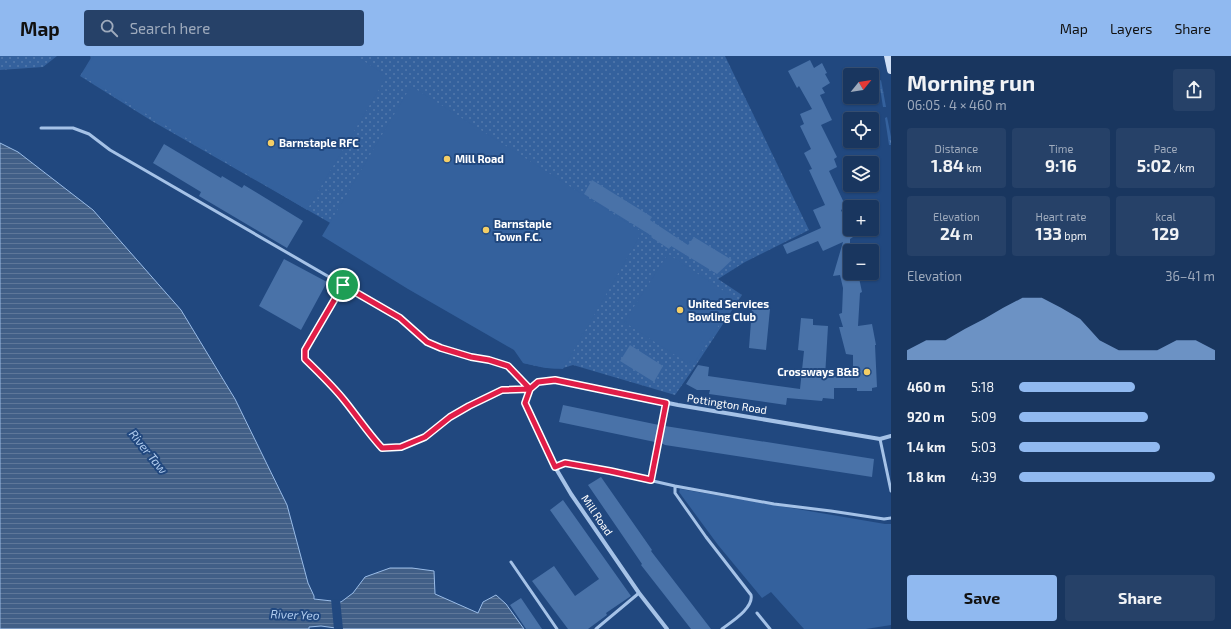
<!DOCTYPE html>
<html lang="en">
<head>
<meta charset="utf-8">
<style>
  body { margin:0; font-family:"Exo 2",sans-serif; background:#264168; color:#f1f3f6; height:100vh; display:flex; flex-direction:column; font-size:15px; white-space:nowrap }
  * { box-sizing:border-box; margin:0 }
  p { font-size:13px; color:#9fabbd }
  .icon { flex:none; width:22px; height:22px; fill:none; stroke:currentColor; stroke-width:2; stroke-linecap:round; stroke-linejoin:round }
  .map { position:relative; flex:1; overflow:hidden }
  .drawer { display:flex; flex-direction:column; background:#19365f; width:340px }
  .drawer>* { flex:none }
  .needle { width:26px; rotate:60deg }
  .tools { position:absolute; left:843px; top:12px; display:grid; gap:8px }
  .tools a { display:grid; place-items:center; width:36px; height:36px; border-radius:4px; background:#19365f; box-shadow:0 1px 3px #0004,0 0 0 1px #375074; font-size:20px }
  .pin { position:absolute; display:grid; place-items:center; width:34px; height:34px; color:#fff; margin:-17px; border:2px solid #fff; border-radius:50%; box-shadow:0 1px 4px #0007 }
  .round { display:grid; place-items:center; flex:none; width:42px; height:42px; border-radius:4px; background:#264168 }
  .head { display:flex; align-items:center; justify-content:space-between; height:68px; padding:0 16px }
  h1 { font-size:22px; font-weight:700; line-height:30px }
  .metrics { display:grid; grid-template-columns:repeat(3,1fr); gap:6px; height:68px; padding:4px 16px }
  .metrics div { display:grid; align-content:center; border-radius:4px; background:#264168; text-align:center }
  .metrics b { font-size:17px; font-weight:700 }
  .metrics small { font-size:11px; font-weight:400 }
  .metrics p { font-size:11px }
  .chart { height:112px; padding:8px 16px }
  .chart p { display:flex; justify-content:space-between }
  .chart svg { width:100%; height:72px; margin-top:4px; fill:#90b9f0; opacity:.7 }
  .action { display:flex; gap:8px; margin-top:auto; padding:8px 16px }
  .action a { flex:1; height:46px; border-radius:4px; background:#90b9f0; color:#111; font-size:16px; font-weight:700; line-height:46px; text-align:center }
  .action a+a { background:#264168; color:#f1f3f6 }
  ul { padding:0 16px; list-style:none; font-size:13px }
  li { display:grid; grid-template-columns:64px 48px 1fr; align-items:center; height:30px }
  li i { height:10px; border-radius:5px; background:#90b9f0 }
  header { display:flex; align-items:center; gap:24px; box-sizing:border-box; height:56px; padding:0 20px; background:#90b9f0; color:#111 }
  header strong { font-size:19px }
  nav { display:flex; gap:22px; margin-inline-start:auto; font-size:14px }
  .search { width:280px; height:36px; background:#264168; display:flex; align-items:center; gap:10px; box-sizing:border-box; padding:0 14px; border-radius:4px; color:#9fabbd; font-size:15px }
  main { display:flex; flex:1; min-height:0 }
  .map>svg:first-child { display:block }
</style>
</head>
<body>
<header>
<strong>Map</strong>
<div class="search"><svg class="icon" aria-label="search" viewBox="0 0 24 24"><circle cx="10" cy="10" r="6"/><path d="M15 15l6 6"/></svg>Search here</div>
<nav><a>Map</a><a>Layers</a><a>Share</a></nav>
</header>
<main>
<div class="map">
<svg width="891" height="573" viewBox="0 0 891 573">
  <defs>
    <pattern id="grass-tufts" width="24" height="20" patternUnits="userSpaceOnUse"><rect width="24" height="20" fill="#34619d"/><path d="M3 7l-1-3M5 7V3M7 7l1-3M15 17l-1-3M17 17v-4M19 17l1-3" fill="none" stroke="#5279ac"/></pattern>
    <pattern id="park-dots" width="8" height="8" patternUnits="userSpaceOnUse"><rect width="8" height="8" fill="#34619d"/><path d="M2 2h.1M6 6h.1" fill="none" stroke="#5279ac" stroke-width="1.8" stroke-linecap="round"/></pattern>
    <pattern id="water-rules" width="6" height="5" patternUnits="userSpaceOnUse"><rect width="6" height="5" fill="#415f87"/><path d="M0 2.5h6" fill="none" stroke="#5e7799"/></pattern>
  </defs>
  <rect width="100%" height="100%" fill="#21487f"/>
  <path fill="url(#grass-tufts)" d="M881 24 886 51H883L879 25Z
    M887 61 891 81V89H889L885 62Z"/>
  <path fill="url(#park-dots)" d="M0 0H57L43 11 0 14Z
    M90 0H725L809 174 745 206 718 223 742 239 696 309 675 339 573 309C555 316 541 311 523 307V290L346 176 152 65 80 20 91 2Z"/>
  <path fill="#34619d" d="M94 0H356L387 20 307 154 81 19Z
    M411 30 642 176 563 313 547 312 523 307 514 294 408 233 322 180Z
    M668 198 736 243 692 310 624 266Z
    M680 433 885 468H891V569L866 573H804L771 536 762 542 718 489 679 436Z"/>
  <path fill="url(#water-rules)" stroke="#99bce8" d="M0 87 18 96 93 154 181 254 235 343 287 449 308 527 314 540V543L341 546 353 537 365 521 390 512H412L434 515 435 538 478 557 483 546 496 539 506 548 524 573H343L321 570 309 571V573H0Z"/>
  <path fill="#21487f" d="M331 543 340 544 343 573H334Z"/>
  <path fill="#4972a8" d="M810 4 814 12 822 7 827 17 825 18 830 27 822 32 825 37 820 39 832 64 821 69 837 101 834 103 837 111 829 115 846 151 841 154 853 181 850 183V217H858L862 236 860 237 858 270 872 268 876 289H875L877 331 872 332V335H857V332H834V343L823 342 822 345 787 342 786 349 709 338 710 334H697L686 328 698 309 709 311 708 320 800 333 804 295 798 294 801 262 813 263V269L828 270 825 321 853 320V299L846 298 839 271H843L839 258 842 257 843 232 840 219 833 220 843 186 823 195 818 185 787 198 783 189 821 172 813 154 825 149 809 114 812 113 804 97 811 93 800 70 804 68 800 58 812 53 799 30 797 32 788 15Z
    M164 88 221 122 222 120 242 132 244 129 303 165 287 192 199 140 201 136 153 107Z
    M592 124 652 161 650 164 688 189 694 181 732 204 717 218 671 190 669 193 651 181 652 180 584 138Z
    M284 203 327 226 301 274 259 250Z
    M752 252 770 253 766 294 749 292Z
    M630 289 663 310 654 326 620 305Z
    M563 349 659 369 655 386 559 366Z
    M665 370 874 403 872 421 665 389 661 387Z
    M601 421 652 494 651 495 711 573H691L641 509 642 508 588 429Z
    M563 444 631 540 606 557 607 559 588 573H568L532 525 554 510 575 540 599 523 550 454Z
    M521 542 542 573H526L510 549Z"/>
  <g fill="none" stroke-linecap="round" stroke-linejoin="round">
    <path stroke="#a5c2e7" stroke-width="3" d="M41 72H73L89 78 110 94 400 262 427 286 441 292 471 301 489 304 508 310 530 333
      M343 229 305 294V303C318 316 332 329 344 344 357 360 368 377 382 392L401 391 425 381 451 361 469 350 502 334 530 333
      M880 383 891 435
      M555 411 565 407 609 415 675 430 774 448 831 455 884 463 891 462
      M651 424 666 347
      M675 430V437L706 481 751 539C754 552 731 566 722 573
      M511 506 557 573
      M757 557 770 573
      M596 573 639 537"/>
    <path stroke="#a5c2e7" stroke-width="4" d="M667 573 639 537 571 438 555 411 525 347C533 326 534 327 555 324L678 349 880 383 891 380"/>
    <path stroke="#cfdff6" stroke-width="8" d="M888 0 891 14"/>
  </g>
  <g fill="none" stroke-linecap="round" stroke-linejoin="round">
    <g stroke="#fff" stroke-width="8">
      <path id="route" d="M343 229 305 294V303C318 316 332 329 344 344 357 360 368 377 382 392L401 391 425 381 450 361 469 350 502 334 530 333 525 347 555 411 565 407 610 415 651 424 666 347 555 324 538 326 530 333 508 310 489 304 471 301 441 292 427 286 400 262 343 229"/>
    </g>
    <use href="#route" stroke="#e11d48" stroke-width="5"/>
  </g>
  <g fill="#f4ce66" stroke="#21487f" stroke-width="1.5">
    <circle cx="271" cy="87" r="4"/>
    <circle cx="447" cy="103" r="4"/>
    <circle cx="486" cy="174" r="4"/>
    <circle cx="680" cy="254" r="4"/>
    <circle cx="867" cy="316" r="4"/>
  </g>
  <g text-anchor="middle" stroke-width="4" stroke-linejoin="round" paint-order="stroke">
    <g font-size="11" font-weight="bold" fill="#fff" stroke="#21487f" text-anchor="start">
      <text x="279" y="91">Barnstaple RFC</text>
      <text x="455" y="107">Mill Road</text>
      <text x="494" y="172">Barnstaple<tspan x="494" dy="13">Town F.C.</tspan></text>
      <text x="688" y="252">United Services<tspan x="688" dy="13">Bowling Club</tspan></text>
      <text x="859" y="320" text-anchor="end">Crossways B&amp;B</text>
    </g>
    <g font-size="11" fill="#fff" stroke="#21487f">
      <text transform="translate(727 348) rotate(9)" y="4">Pottington Road</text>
      <text transform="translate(597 459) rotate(56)" y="4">Mill Road</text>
    </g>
    <g font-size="12" font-style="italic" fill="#b0ccef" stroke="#21487f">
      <text transform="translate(148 396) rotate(51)" y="4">River Taw</text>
      <text transform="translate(295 559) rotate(2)" y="4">River Yeo</text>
    </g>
  </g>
</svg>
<div class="tools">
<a><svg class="needle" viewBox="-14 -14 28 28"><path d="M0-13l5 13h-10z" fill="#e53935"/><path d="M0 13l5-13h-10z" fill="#9fabbd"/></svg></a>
<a><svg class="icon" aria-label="locate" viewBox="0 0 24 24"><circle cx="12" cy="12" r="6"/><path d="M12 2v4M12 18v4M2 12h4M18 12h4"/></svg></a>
<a><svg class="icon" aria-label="layers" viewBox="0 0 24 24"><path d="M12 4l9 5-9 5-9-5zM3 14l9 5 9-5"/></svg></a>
<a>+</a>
<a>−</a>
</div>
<div class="pin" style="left:343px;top:229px;background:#1e9e55"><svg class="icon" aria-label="arrive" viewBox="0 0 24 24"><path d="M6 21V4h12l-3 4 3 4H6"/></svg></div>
</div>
<section class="drawer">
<div class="head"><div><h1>Morning run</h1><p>06:05 · 4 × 460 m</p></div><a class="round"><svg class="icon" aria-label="share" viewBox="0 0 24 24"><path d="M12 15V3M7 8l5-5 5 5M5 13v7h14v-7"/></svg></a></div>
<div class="metrics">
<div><p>Distance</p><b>1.84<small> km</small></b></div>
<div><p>Time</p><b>9:16</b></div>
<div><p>Pace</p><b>5:02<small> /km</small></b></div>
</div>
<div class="metrics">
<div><p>Elevation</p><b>24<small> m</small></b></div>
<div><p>Heart rate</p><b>133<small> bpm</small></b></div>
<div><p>kcal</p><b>129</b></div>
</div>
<div class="chart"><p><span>Elevation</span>36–41 m</p>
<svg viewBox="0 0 160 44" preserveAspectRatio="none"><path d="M0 44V38L10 32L20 32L30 25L40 19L50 12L60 6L70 6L80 12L90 19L100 32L110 38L120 38L130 38L140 32L150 32L160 38V44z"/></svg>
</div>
<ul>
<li><b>460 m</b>5:18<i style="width:59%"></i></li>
<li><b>920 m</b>5:09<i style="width:66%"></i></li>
<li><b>1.4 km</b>5:03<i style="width:72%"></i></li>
<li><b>1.8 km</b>4:39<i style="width:100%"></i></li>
</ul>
<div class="action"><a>Save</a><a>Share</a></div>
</section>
</main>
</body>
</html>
